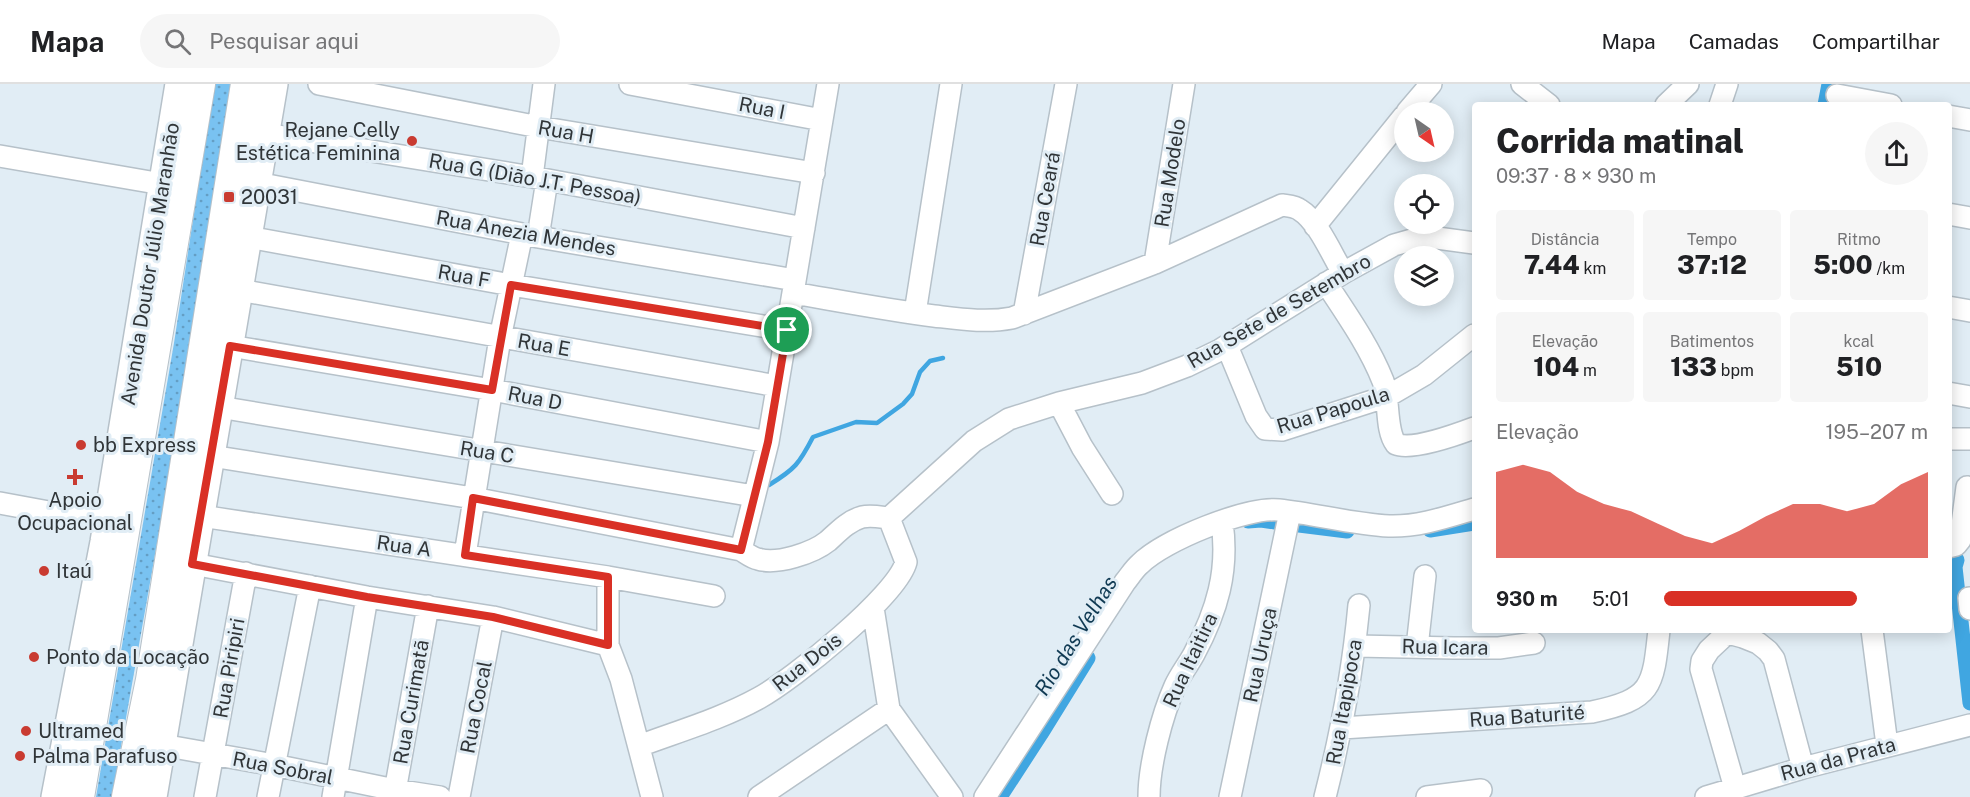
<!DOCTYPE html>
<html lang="pt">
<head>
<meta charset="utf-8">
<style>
  body { margin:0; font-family:"Public Sans",sans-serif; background:#f6f6f6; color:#202124; height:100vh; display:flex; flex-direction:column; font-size:22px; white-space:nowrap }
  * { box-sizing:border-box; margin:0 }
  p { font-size:20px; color:#757577 }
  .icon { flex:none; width:33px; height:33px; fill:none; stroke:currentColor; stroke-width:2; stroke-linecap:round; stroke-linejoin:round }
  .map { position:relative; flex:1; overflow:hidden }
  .side { position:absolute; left:1472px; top:18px; width:480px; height:531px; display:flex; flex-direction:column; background:#fff; border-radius:6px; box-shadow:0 3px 15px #0003 }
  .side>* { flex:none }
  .needle { width:39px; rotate:146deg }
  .controls { position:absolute; left:1394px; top:18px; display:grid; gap:12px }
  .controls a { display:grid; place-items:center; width:60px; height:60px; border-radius:50%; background:#fff; box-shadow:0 3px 15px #0003; font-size:30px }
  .pin { position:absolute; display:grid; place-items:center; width:51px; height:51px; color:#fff; margin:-26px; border:3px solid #fff; border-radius:50%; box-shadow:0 2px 6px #0007 }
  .round { display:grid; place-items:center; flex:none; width:63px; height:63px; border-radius:32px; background:#f6f6f6 }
  .summary { display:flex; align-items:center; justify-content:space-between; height:102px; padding:0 24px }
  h1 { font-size:33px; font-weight:800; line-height:45px }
  .stats { display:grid; grid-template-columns:repeat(3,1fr); gap:9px; height:102px; padding:6px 24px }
  .stats div { display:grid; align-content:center; border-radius:6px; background:#f6f6f6; text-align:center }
  .stats b { font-size:26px; font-weight:800 }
  .stats small { font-size:16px; font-weight:400 }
  .stats p { font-size:16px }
  .chart { height:168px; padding:12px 24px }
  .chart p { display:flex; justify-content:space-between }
  .chart svg { width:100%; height:108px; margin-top:6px; fill:#d93025; opacity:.7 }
  ul { padding:0 24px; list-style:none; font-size:20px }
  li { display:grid; grid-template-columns:96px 72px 1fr; align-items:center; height:45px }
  li i { height:15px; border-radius:8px; background:#d93025 }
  header { display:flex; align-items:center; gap:36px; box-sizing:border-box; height:84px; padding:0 30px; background:#fff; border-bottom:2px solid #e0e0e0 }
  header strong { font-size:28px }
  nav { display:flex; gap:33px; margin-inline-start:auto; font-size:21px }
  .search { width:420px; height:54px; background:#f6f6f6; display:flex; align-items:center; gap:15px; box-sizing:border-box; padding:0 21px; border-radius:33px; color:#757577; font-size:22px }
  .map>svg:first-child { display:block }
</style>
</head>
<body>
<header>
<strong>Mapa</strong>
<div class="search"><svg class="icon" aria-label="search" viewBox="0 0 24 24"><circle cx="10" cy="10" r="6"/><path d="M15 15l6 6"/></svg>Pesquisar aqui</div>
<nav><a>Mapa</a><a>Camadas</a><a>Compartilhar</a></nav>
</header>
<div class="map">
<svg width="1970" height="713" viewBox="0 0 1970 713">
  <defs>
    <pattern id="grass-dots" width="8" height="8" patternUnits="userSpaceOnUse" patternTransform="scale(1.5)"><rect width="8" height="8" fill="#79c2f1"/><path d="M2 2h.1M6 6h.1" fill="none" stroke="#649ec4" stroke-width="1.8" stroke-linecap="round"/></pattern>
  </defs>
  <rect width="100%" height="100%" fill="#e1edf5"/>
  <path fill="url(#grass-dots)" d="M214 0H233L200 217 112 713H96L174 259Z"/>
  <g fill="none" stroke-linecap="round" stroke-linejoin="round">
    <path stroke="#40a6e1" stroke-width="4.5" d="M769 401C795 385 799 380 813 353L856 338 877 339 903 320 912 310 920 288 930 277 943 274"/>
    <path stroke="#40a6e1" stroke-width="15" d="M1825 21 1829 0
      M1248 437 1261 436 1275 438
      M1299 441 1347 447
      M1430 446 1474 439
      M1948 475 1957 476 1955 483 1970 619
      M1000 713 1041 650 1088 574"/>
    <g stroke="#b6c1c9" stroke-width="24">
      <path id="minor" d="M319 0 539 43 814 89
        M630 0 822 36
        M1522 0 1549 21
        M1837 11 1891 21
        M1666 21 1688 0
        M1720 21 1727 0
        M1407 28 1431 0
        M1948 32 1970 36
        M266 50 532 93 804 144
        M0 72 162 100
        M532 93 544 0
        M257 99 538 153 795 196
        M1948 130 1970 134
        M1315 142 1404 32
        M248 153 511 201 787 246
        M538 153 547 96
        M1155 179 1184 0
        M1326 199C1347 231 1369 262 1383 297 1390 315 1385 346 1396 360 1412 367 1458 350 1474 344
        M239 206 777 302
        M793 209C840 217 887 226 934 232 960 235 986 239 1012 234L1155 179 1282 121C1289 122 1295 122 1300 126 1318 137 1332 171 1343 189
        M1948 223 1970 227
        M915 229 951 0
        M1024 230 1066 0
        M230 262 492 306 768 358
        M1227 262 1256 332 1265 345 1282 346 1388 312 1424 291 1474 251
        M1948 309 1970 313
        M1059 319 1082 363 1112 410
        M219 323 754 412
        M1948 355H1970
        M211 372 473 414 741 466C746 469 752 474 758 475 777 481 813 469 828 457 838 448 848 437 862 433 871 431 880 433 889 434L974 357 1009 335 1059 319 1142 299 1187 282 1220 266 1343 189 1394 161 1415 155 1437 154 1474 159
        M0 419 108 439
        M201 432 608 493 714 512
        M1948 463 1956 461 1960 456 1967 403
        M741 466 768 358 828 0
        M465 471 500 254 522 150
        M193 480 367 513 493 533 608 561
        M608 493V561L621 595 652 713
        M1970 514H1969L1970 525
        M873 524 889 625 952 713
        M1872 546 1887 661
        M1356 562 1454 564H1499L1534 559
        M1417 563 1425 492
        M1342 644 1592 628C1652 615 1653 604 1659 546
        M162 661 274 681 395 706 440 713
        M639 662C679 647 721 635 759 614 792 596 897 512 906 478L889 434
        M1735 704 1701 585 1702 577 1709 566 1725 551 1732 550 1743 553 1758 559 1768 567 1774 575 1803 684
        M205 713 246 489
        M268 713 310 502
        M333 713 367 513
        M394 713 428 522
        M459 713 493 533
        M759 713 889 625
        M985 713 1125 498C1130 492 1134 485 1140 480 1164 456 1246 423 1279 426 1316 430 1352 440 1389 442 1418 443 1447 433 1474 425
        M1149 713C1149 681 1162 631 1175 602 1180 591 1188 581 1194 570 1217 527 1229 487 1222 438
        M1230 713 1290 428
        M1325 713C1341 650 1353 587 1359 521
        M1427 713 1481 706
        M1706 713 1803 684 1970 641"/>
    </g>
    <g stroke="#b6c1c9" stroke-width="30">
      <path id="major" d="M55 713 104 458 179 0
        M153 713 274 0"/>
    </g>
    <g stroke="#b6c1c9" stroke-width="34">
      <path id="highway" d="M78 713 199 0
        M128 713 152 596 247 0"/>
    </g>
    <use href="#minor" stroke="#fff" stroke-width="21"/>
    <use href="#major" stroke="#fff" stroke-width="27"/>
    <use href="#highway" stroke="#fff" stroke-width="32"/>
  </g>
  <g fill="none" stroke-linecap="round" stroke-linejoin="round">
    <g stroke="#fff" stroke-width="12">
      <path id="route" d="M511 201 787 246 768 358 741 466 473 414 465 471 608 493V561L493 533 367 513 192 480 230 262 492 306Z"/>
    </g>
    <use href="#route" stroke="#d93025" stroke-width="8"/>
  </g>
  <g fill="#c93b31" stroke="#e1edf5" stroke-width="2">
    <circle cx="412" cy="57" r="6"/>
    <rect x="223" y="107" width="12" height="12" rx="3"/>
    <circle cx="81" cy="361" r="6"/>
    <path d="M72 384h6v6h6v6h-6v6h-6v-6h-6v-6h6z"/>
    <circle cx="44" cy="487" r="6"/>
    <circle cx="34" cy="573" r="6"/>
    <circle cx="26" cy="647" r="6"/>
    <circle cx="20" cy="672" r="6"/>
  </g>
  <g text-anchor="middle" stroke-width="6" stroke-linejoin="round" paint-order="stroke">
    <g font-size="20" fill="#303538" stroke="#e1edf5">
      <text transform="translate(762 24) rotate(11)" y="7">Rua I</text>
      <text transform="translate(566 48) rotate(10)" y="7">Rua H</text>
      <text transform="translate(1170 89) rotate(-81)" y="7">Rua Modelo</text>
      <text transform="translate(535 95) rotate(10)" y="7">Rua G (Dião J.T. Pessoa)</text>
      <text transform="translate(1045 115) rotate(-80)" y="7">Rua Ceará</text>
      <text transform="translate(526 149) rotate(10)" y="7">Rua Anezia Mendes</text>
      <text transform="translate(150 180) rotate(-81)" y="7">Avenida Doutor Júlio Maranhão</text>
      <text transform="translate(464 192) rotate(10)" y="7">Rua F</text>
      <text transform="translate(1279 227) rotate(-30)" y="7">Rua Sete de Setembro</text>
      <text transform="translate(544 261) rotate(10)" y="7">Rua E</text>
      <text transform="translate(535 314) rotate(11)" y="7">Rua D</text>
      <text transform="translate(1333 326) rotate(-17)" y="7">Rua Papoula</text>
      <text transform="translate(487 368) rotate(9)" y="7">Rua C</text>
      <text transform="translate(404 462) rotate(8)" y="7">Rua A</text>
      <text transform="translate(1445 563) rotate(1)" y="7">Rua Icara</text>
      <text transform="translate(1260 571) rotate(-78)" y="7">Rua Uruça</text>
      <text transform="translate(1190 576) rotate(-65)" y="7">Rua Itaitira</text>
      <text transform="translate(807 578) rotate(-38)" y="7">Rua Dois</text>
      <text transform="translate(229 584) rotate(-80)" y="7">Rua Piripiri</text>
      <text transform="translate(411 618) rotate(-80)" y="7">Rua Curimatã</text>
      <text transform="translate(1344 618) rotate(-80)" y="7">Rua Itapipoca</text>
      <text transform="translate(476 623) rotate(-79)" y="7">Rua Cocal</text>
      <text transform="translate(1527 632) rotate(-4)" y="7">Rua Baturité</text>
      <text transform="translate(1838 675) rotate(-15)" y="7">Rua da Prata</text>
      <text transform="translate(283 684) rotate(11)" y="7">Rua Sobral</text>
    </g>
    <g font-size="20" fill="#303538" stroke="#e1edf5" text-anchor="start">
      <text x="400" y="53" text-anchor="end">Rejane Celly<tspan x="400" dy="23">Estética Feminina</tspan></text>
      <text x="241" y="120">20031</text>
      <text x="93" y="368">bb Express</text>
      <text x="75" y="423" text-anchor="middle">Apoio<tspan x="75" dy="23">Ocupacional</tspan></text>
      <text x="56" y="494">Itaú</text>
      <text x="46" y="580">Ponto da Locação</text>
      <text x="38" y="654">Ultramed</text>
      <text x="32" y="679">Palma Parafuso</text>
    </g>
    <g font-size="21" font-style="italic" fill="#103a53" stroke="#e1edf5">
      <text transform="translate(1076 552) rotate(-58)" y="7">Rio das Velhas</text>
    </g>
  </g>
</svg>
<div class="controls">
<a><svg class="needle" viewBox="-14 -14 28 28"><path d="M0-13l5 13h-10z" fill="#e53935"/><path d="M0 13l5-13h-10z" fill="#757577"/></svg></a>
<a><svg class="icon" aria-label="locate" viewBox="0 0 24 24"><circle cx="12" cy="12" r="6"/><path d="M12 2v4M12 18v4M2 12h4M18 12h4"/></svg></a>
<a><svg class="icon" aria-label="layers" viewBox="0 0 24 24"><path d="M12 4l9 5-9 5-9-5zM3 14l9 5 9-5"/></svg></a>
</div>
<div class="pin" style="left:787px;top:246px;background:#1e9e55"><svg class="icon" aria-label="arrive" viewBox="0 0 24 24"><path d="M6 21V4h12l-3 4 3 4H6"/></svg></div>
<section class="side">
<div class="summary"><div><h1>Corrida matinal</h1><p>09:37 · 8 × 930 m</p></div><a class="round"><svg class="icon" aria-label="share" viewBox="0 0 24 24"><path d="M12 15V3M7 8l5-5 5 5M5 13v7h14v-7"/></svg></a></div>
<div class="stats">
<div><p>Distância</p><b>7.44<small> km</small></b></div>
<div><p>Tempo</p><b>37:12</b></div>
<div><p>Ritmo</p><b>5:00<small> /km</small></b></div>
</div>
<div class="stats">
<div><p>Elevação</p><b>104<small> m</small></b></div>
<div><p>Batimentos</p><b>133<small> bpm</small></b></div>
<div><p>kcal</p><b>510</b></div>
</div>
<div class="chart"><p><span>Elevação</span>195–207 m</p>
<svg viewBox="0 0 160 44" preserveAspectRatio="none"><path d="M0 44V9L10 6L20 9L30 17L40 22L50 25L60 30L70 35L80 38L90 33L100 27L110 22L120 22L130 25L140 22L150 14L160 9V44z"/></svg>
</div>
<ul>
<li><b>930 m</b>5:01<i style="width:73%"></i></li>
</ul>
</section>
</div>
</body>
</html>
